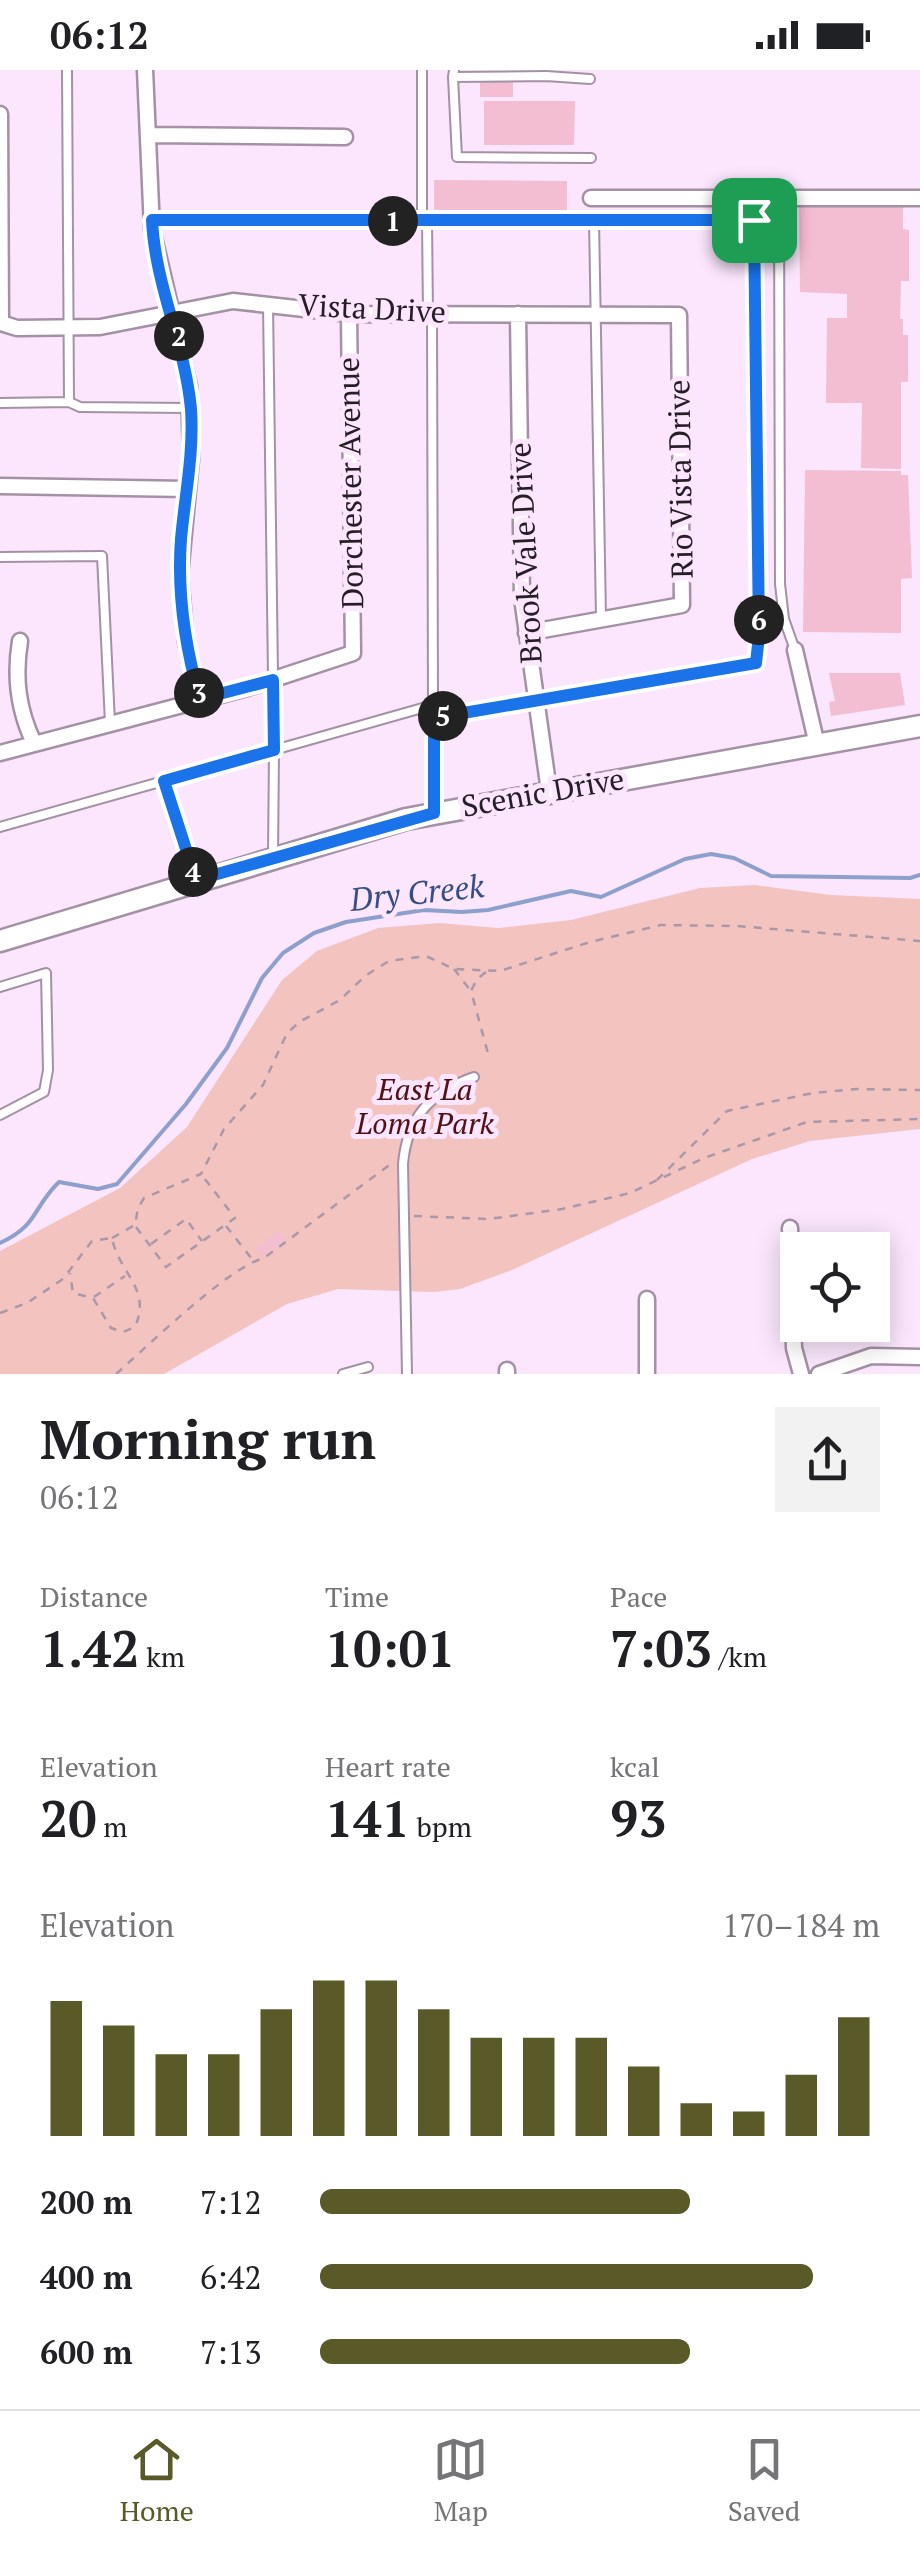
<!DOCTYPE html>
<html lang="en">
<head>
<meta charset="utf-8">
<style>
  body { margin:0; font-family:"PT Serif",serif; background:#f2f2f2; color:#202124; height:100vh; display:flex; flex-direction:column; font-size:38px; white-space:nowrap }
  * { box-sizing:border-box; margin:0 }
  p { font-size:32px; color:#757577 }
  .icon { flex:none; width:55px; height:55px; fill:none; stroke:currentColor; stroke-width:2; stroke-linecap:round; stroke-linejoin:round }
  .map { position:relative; height:1304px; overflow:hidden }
  .side { display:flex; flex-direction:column; background:#fff; flex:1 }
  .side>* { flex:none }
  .controls { position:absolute; left:780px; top:1162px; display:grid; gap:20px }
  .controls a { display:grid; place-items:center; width:110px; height:110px; border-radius:0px; background:#fff; box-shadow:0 5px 25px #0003; font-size:50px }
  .pin { position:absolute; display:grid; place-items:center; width:85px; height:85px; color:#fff; margin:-42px; border-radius:20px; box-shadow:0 5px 15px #0006 }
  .km { position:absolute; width:50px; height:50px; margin:-25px; border-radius:50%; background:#222; color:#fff; font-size:28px; line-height:50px; text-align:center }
  .round { display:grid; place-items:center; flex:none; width:105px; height:105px; border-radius:0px; background:#f2f2f2 }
  .overview { display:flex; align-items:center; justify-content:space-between; height:170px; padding:0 40px }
  h1 { font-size:55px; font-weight:700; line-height:75px }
  .figures { display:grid; grid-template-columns:repeat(3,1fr); gap:15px; height:170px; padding:10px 40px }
  .figures div { display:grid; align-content:center }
  .figures b { font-size:50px; font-weight:700 }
  .figures small { font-size:28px; font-weight:400 }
  .figures p { font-size:28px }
  .chart { height:280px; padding:20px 40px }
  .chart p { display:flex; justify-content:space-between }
  .chart svg { width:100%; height:180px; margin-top:10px; stroke:#595a27; stroke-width:6 }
  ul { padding:0 40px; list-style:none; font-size:32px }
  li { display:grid; grid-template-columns:160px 120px 1fr; align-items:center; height:75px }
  li i { height:25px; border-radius:12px; background:#595a27 }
  .status { display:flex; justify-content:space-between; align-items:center; height:70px; padding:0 50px; background:#fff; direction:ltr }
  .status svg { height:28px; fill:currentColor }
  .dock { display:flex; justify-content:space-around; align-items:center; height:140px; border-top:2px solid #e0e0e0; background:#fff; font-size:28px; color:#757577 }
  .dock a { display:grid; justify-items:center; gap:5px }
  .dock .selected { color:#595a27 }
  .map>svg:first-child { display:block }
</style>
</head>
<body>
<div class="status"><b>06:12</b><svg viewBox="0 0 49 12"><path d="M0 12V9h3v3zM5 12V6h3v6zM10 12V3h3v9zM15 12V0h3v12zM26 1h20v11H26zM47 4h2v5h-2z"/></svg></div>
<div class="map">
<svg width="920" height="1304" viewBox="0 0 920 1304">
  <rect width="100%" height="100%" fill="#fbe6fd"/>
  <path fill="#f3c3c0" d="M754 815 831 825 920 829V1059L810 1071 752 1089 512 1200 460 1219 434 1222 338 1219 287 1234 164 1304H0V1181L120 1118 187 1057 282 910 317 881 378 858 439 853 498 858 571 850 700 818Z"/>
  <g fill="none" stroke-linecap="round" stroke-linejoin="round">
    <path stroke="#8da0cb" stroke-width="4" d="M0 1173C39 1155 32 1138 59 1112L98 1119 117 1114 186 1034 227 978 262 908 283 883 314 863 346 852 424 840 462 842 488 840 571 821 601 827 685 789 711 784 734 788 771 806 910 808 920 805"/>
  </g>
  <path fill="#f3bdd2" d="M480 11H513V27H480Z
    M484 31H575L574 75H484Z
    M434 110 567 111V144L434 143Z
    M799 134 903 135V159L909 160V211H901L900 249H903V265H908V312H901V399L861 398 862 333H826L827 248H847V224L800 222Z
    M805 400 901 401V405H908L912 508 901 509V563L803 562Z
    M829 603H900L905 635 831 646 829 632 835 631Z
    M279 1161 285 1170 262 1187 256 1178Z"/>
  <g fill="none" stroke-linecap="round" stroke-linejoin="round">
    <g stroke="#a491a5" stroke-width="12">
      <path id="lane" d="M454 0 453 7 546 6 590 9
        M453 7 457 87 591 88
        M779 128 780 514 784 549 795 580
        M152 150 422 151V0
        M422 151 594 150 601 548
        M427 151 428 244
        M432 244 433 635
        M69 332 80 337 188 338
        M0 333 69 332 67 0
        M0 487 102 486 110 653
        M433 648 755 593 759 566 754 150H594
        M164 711 196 810
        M0 757 274 680 268 234
        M273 787 274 680 433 635 434 743
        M0 917 46 903 48 1000 44 1022 0 1045
        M343 1304 368 1297
        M407 1304 403 1094C407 1047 431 1022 474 1007"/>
    </g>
    <g stroke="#a491a5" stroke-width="19">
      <path id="street" d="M145 0 152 159 189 316 191 389 180 505 186 572 200 629
        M0 44 1 253 17 258 100 257 233 231 349 244 679 245 682 535 526 563
        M148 65 345 67
        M591 128H920
        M518 244 522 528 549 721
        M0 416 188 419
        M20 571C14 608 18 640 34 673
        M795 580 817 675
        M0 683 247 618 353 583 349 244
        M790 1158 794 1278 801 1304
        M507 1300V1304
        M647 1304V1229
        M819 1304 871 1286 920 1287"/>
    </g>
    <g stroke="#a491a5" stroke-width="25">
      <path id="secondary" d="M0 871 406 749 920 656"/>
    </g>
    <path stroke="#a898a9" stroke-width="2.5" stroke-dasharray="8 8" stroke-linecap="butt" d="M454 899 470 920
      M486 902 477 909 471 921 489 987
      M657 1110 727 1041 813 1023 857 1019 920 1020
      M414 1146 489 1149 562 1139 630 1123 704 1088 807 1052 920 1049
      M226 1156 252 1189
      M136 1157 166 1197 235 1148 201 1104
      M112 1168 135 1155 138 1138 144 1128 201 1104 224 1059 263 1015 287 963 301 951 340 930 365 906 389 891 426 886 454 899 500 901 590 872 661 855 737 856 920 871
      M151 1174 186 1149 202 1171
      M94 1227 125 1206
      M0 1243 27 1233 63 1209 92 1171 112 1168C119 1204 152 1218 135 1257L123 1262 111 1258 93 1228 73 1223 70 1203
      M116 1304C148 1276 227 1198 264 1188L392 1093"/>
    <use href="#lane" stroke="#fff" stroke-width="8"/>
    <use href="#street" stroke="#fff" stroke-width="14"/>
    <use href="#secondary" stroke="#fff" stroke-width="20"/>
  </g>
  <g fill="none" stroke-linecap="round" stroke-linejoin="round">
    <g stroke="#fff" stroke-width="20">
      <path id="route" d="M152 150H754L759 566 756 593 434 648V743L196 810 164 711 274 680 273 610 200 629C185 577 177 524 181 469 185 425 194 383 191 339 185 274 155 215 152 150Z"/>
    </g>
    <use href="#route" stroke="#1a73e8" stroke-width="12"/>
  </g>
  <g text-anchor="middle" stroke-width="10" stroke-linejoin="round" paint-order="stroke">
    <g font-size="30" fill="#261e26" stroke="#fbe6fd">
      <text transform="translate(372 239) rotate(3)" y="10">Vista Drive</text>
      <text transform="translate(681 409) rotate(-91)" y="10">Rio Vista Drive</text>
      <text transform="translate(351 413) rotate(-91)" y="10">Dorchester Avenue</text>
      <text transform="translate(526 483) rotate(-93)" y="10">Brook Vale Drive</text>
      <text transform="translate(543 723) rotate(-10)" y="10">Scenic Drive</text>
    </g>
    <g font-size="30" font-style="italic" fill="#531115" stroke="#fbe6fd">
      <text x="425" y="1030">East La<tspan x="425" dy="34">Loma Park</tspan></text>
    </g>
    <g font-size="32" font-style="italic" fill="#374d85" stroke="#fbe6fd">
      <text transform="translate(417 823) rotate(-6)" y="11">Dry Creek</text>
    </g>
  </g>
</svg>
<div class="controls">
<a><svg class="icon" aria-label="locate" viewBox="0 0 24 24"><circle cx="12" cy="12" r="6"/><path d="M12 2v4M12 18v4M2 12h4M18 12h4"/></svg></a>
</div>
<div class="pin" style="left:754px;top:150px;background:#1e9e55"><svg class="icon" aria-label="arrive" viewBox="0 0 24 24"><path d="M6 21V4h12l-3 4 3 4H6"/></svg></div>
<b class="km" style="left:393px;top:151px">1</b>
<b class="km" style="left:179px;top:266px">2</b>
<b class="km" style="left:199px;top:623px">3</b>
<b class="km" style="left:193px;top:802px">4</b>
<b class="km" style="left:443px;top:646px">5</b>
<b class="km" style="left:759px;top:550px">6</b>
</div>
<section class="side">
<div class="overview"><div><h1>Morning run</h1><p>06:12</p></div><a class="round"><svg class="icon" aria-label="share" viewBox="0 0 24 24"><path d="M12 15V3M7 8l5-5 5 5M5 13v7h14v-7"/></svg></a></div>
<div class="figures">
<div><p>Distance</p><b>1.42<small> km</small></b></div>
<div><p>Time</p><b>10:01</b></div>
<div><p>Pace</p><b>7:03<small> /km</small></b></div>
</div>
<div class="figures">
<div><p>Elevation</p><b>20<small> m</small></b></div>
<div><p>Heart rate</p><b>141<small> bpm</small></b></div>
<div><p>kcal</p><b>93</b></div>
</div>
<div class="chart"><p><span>Elevation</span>170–184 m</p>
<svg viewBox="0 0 160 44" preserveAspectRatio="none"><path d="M5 44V11M15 44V17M25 44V24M35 44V24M45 44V13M55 44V6M65 44V6M75 44V13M85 44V20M95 44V20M105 44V20M115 44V27M125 44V36M135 44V38M145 44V29M155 44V15"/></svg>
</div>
<ul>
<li><b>200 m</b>7:12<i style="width:66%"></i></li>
<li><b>400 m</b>6:42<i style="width:88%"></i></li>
<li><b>600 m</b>7:13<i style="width:66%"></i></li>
</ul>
</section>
<nav class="dock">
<a class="selected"><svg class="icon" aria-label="home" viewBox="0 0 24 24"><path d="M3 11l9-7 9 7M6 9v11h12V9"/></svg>Home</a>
<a><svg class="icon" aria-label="map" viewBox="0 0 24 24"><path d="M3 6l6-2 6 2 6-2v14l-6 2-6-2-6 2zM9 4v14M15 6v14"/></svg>Map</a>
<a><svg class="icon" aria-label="saved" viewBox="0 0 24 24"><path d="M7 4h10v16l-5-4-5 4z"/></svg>Saved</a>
</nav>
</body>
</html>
